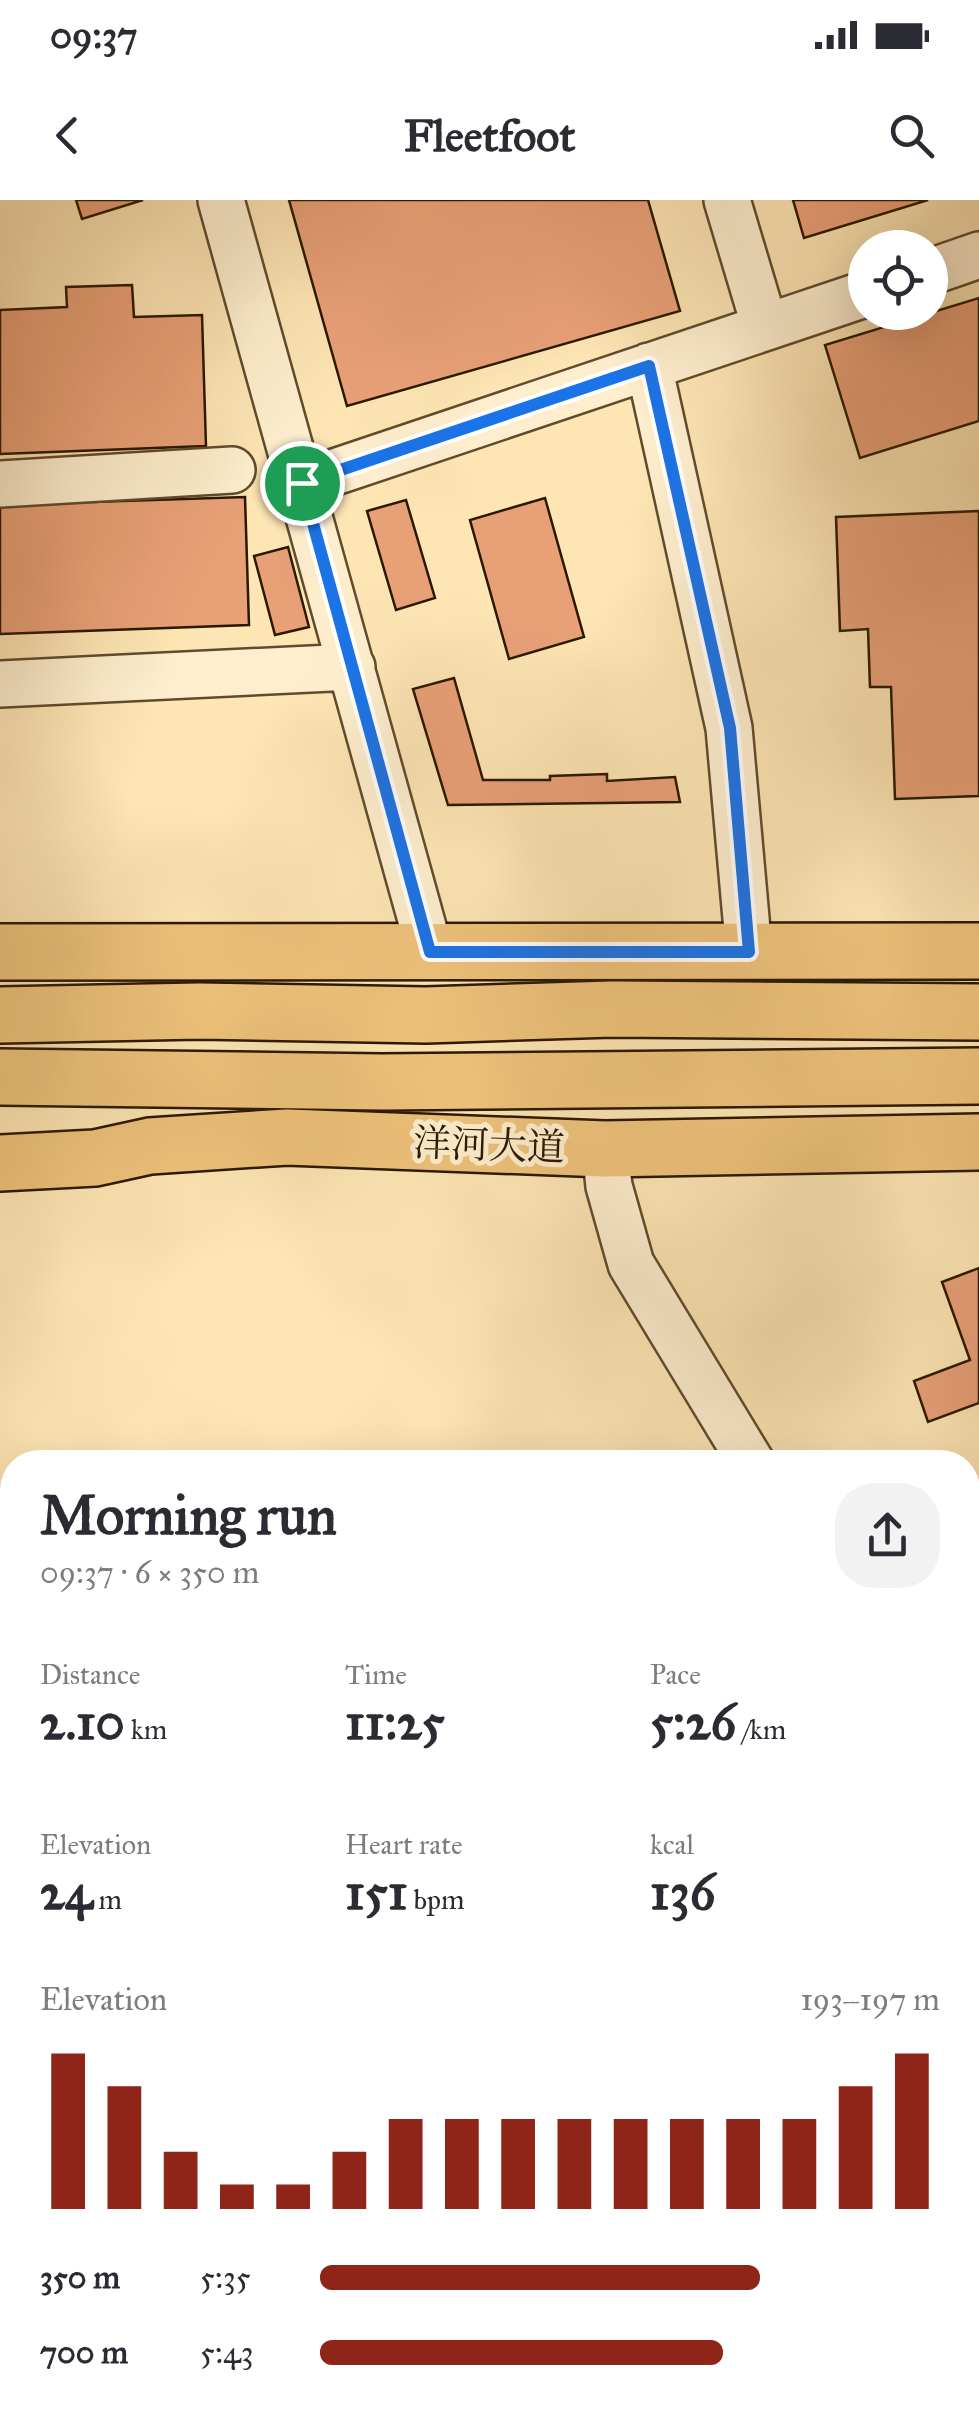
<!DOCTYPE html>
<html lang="en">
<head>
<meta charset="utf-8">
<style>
  body { margin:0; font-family:"IM FELL Great Primer","Noto Serif SC",serif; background:#f2f2f3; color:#2b2b33; height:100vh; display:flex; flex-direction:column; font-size:38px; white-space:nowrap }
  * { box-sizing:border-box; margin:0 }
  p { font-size:32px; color:#7c7c81 }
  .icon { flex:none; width:55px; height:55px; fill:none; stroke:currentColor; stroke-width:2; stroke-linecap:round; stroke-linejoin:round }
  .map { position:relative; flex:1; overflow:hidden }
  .sheet { position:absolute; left:0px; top:1250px; width:980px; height:962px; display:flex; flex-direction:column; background:#fff; border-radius:40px 40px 0 0; box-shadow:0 10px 40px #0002 }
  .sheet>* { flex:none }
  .tools { position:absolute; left:848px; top:30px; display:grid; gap:20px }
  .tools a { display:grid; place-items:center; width:100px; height:100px; border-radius:50%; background:#fff; box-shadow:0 10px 40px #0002; font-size:50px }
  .pin { position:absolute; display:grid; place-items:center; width:85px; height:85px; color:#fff; margin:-42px; border:5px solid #fff; border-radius:50%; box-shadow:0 2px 10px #0007 }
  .round { display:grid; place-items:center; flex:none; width:105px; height:105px; border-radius:40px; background:#f2f2f3 }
  .head { display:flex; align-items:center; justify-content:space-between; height:170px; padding:0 40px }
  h1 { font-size:55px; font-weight:800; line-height:75px }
  .figures { display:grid; grid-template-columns:repeat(3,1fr); gap:15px; height:170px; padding:10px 40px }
  .figures div { display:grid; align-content:center }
  .figures b { font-size:50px; font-weight:800 }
  .figures small { font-size:28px; font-weight:400 }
  .figures p { font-size:28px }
  .chart { height:280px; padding:20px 40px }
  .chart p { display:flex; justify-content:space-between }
  .chart svg { width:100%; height:180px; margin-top:10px; stroke:#8f2418; stroke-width:6 }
  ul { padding:0 40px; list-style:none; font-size:32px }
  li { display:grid; grid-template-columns:160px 120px 1fr; align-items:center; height:75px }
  li i { height:25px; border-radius:12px; background:#8f2418 }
  .status { display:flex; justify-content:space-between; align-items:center; height:70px; padding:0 50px; background:#fff; direction:ltr }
  .status svg { height:28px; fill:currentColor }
  header { display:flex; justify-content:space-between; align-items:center; height:130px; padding:0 40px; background:#fff; font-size:45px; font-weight:800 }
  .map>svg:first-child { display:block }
</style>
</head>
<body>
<div class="status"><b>09:37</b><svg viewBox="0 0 49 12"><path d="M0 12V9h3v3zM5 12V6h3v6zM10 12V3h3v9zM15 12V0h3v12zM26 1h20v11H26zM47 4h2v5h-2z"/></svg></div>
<header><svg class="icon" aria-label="back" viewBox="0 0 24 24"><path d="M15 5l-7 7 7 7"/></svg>Fleetfoot<svg class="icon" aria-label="search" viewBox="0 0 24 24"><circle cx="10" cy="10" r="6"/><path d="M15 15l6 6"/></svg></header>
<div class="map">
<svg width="979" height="2212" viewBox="0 0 979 2212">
  <rect width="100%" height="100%" fill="#fde5b4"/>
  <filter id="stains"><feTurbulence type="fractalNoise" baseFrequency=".002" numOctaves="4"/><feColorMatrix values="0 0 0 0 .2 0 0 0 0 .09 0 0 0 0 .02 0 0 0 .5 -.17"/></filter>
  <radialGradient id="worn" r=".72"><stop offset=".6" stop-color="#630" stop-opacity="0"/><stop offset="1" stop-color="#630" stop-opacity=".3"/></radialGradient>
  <path fill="#e8a077" stroke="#2b1800" stroke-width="2.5" d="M76 0H143L82 19Z
    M289 0H648L680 111 347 206Z
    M793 0H928L804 38Z
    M132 85 134 117 202 115 206 246 0 254V110L67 107 66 87Z
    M979 98V221L860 258 825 145Z
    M245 297 249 425 0 434V305Z
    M545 298 584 437 509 459 470 320Z
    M406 300 435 398 396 410 367 311Z
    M979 311V596L895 599 891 487H870L868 429 840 431 836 317Z
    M288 347 309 427 275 435 254 356Z
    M454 478 483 580H550V576L607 574V581L675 577 680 602 448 605 413 489Z
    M979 1068V1203L928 1222 914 1181 970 1160 942 1082Z"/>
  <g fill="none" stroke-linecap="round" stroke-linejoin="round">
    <g stroke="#604b2d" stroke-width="50">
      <path id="minor" d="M221 0 430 752
        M727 0 765 127
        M930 72 979 55
        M649 166 729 528 749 752
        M302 283 865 94
        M0 284 232 270
        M0 484 352 467
        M605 949 609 986 631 1064 751 1262
        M968 1404 979 1399
        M0 1524 12 1520
        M968 1676 979 1671
        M968 1753 979 1779
        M0 1792 12 1786
        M0 2085 12 2080
        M968 2188 979 2182
        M920 2212 943 2200"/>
    </g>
    <g stroke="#2b1800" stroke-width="60">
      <path id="major" d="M0 752 979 751
        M0 963 95 958 150 946 287 937 605 949 979 942"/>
    </g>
    <g stroke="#2b1800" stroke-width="60">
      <path id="highway" d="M0 815 199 811 426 815 612 809 979 812
        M0 877 382 882 979 876"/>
    </g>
    <use href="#minor" stroke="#feeece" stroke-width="45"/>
    <use href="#major" stroke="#eec27a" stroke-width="55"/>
    <use href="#highway" stroke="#eec27a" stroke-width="55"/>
  </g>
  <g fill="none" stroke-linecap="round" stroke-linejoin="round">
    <g stroke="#fff" stroke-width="20">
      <path id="route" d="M649 166 730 528 749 752H430L302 283Z"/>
    </g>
    <use href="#route" stroke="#1a73e8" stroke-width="12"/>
  </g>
  <g text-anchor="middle" stroke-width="10" stroke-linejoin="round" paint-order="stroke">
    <g font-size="38" fill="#2b1800" stroke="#feeece">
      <text transform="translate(489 945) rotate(2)" y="13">洋河大道</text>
    </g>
  </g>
  <rect width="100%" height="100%" filter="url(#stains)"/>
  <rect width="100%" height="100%" fill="url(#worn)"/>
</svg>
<div class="tools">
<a><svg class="icon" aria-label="locate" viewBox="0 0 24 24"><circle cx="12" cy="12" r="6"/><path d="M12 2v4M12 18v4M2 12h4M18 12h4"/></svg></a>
</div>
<div class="pin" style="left:302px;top:283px;background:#1e9e55"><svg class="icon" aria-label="arrive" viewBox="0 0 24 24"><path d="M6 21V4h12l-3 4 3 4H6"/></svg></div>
<section class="sheet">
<div class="head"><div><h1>Morning run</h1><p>09:37 · 6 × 350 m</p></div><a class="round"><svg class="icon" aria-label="share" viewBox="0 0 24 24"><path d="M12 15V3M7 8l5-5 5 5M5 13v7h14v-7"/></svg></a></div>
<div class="figures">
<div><p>Distance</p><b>2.10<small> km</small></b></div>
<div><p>Time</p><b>11:25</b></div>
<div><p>Pace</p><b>5:26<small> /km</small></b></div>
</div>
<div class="figures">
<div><p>Elevation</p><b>24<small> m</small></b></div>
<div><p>Heart rate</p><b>151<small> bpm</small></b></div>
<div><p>kcal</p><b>136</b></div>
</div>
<div class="chart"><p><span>Elevation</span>193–197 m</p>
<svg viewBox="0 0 160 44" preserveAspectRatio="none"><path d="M5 44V6M15 44V14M25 44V30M35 44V38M45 44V38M55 44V30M65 44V22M75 44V22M85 44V22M95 44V22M105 44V22M115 44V22M125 44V22M135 44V22M145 44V14M155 44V6"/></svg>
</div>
<ul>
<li><b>350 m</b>5:35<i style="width:71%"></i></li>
<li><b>700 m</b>5:43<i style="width:65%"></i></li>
</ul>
</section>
</div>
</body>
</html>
